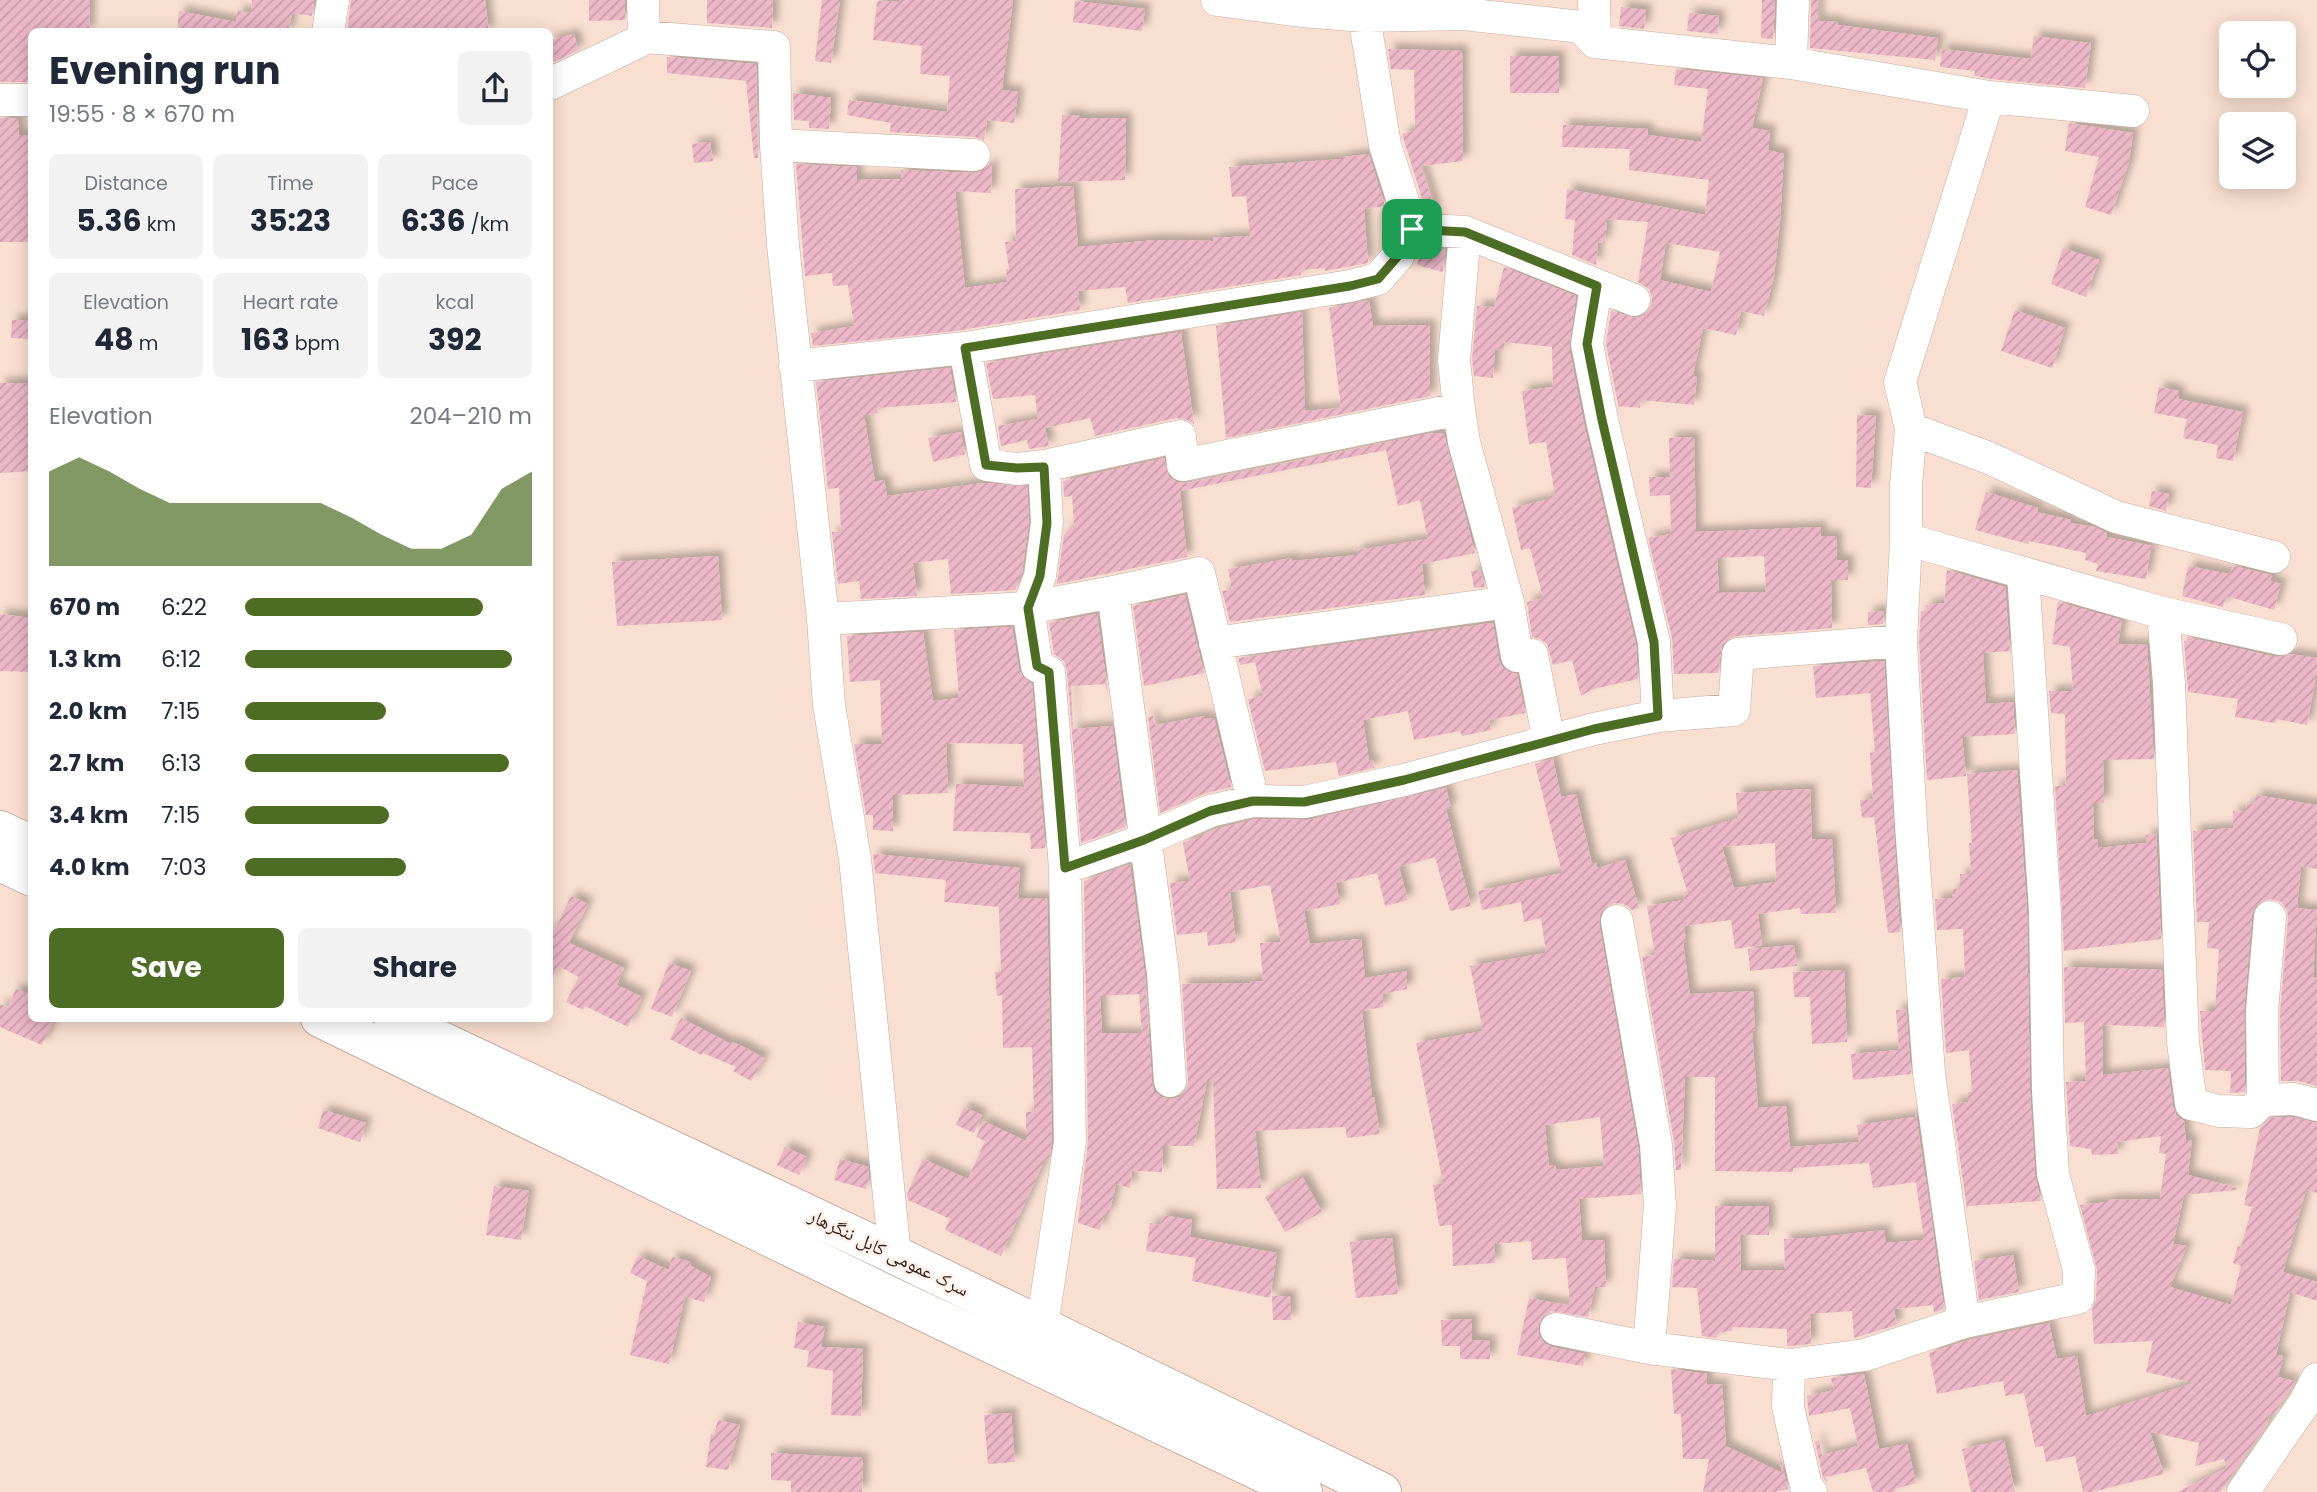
<!DOCTYPE html>
<html lang="en">
<head>
<meta charset="utf-8">
<style>
  body { margin:0; font-family:Poppins,"Noto Naskh Arabic",sans-serif; background:#f2f2f3; color:#1f2937; height:100vh; display:flex; flex-direction:column; font-size:26px; white-space:nowrap }
  * { box-sizing:border-box; margin:0 }
  p { font-size:23px; color:#747a83 }
  .icon { flex:none; width:38px; height:38px; fill:none; stroke:currentColor; stroke-width:2; stroke-linecap:round; stroke-linejoin:round }
  .map { position:relative; flex:1; overflow:hidden }
  .drawer { position:absolute; left:28px; top:28px; width:525px; height:994px; display:flex; flex-direction:column; background:#fff; border-radius:10px; box-shadow:0 4px 18px #0003 }
  .drawer>* { flex:none }
  .controls { position:absolute; left:2219px; top:21px; display:grid; gap:14px }
  .controls a { display:grid; place-items:center; width:77px; height:77px; border-radius:10px; background:#fff; box-shadow:0 4px 18px #0003; font-size:35px }
  .pin { position:absolute; display:grid; place-items:center; width:60px; height:60px; color:#fff; margin:-30px; border-radius:14px; box-shadow:0 4px 10px #0006 }
  .round { display:grid; place-items:center; flex:none; width:74px; height:74px; border-radius:10px; background:#f2f2f3 }
  .head { display:flex; align-items:center; justify-content:space-between; height:119px; padding:0 21px }
  h1 { font-size:38px; font-weight:700; line-height:52px }
  .metrics { display:grid; grid-template-columns:repeat(3,1fr); gap:10px; height:119px; padding:7px 21px }
  .metrics div { display:grid; align-content:center; border-radius:10px; background:#f2f2f3; text-align:center }
  .metrics b { font-size:30px; font-weight:700 }
  .metrics small { font-size:19px; font-weight:400 }
  .metrics p { font-size:19px }
  .chart { height:196px; padding:14px 21px }
  .chart p { display:flex; justify-content:space-between }
  .chart svg { width:100%; height:126px; margin-top:7px; fill:#4e6d24; opacity:.7 }
  .cta { display:flex; gap:14px; margin-top:auto; padding:14px 21px }
  .cta a { flex:1; height:80px; border-radius:10px; background:#4e6d24; color:#fff; font-size:28px; font-weight:700; line-height:80px; text-align:center }
  .cta a+a { background:#f2f2f3; color:#1f2937 }
  ul { padding:0 21px; list-style:none; font-size:23px }
  li { display:grid; grid-template-columns:112px 84px 1fr; align-items:center; height:52px }
  li i { height:18px; border-radius:9px; background:#4e6d24 }
  .map>svg:first-child { display:block }
</style>
</head>
<body>
<div class="map">
<svg width="2317" height="1492" viewBox="0 0 2317 1492">
  <defs>
    <pattern id="building-hatch" width="6" height="6" patternUnits="userSpaceOnUse" patternTransform="scale(1.75)"><rect width="6" height="6" fill="#ecb7c7"/><path d="M-1 1l2-2M0 6l6-6M5 7l2-2" fill="none" stroke="#cb9dab"/></pattern>
    <filter id="shadow"><feDropShadow dx="6" dy="-6" stdDeviation="3.5" flood-color="#0004"/></filter>
  </defs>
  <rect width="100%" height="100%" fill="#f9dfd1"/>
  <path fill="url(#building-hatch)" fill-rule="evenodd" filter="url(#shadow)" d="M0 0H90L89 32H32V82H0Z
    M252 0H314L312 16 292 13 288 32H177L179 11 236 22 237 11 251 13Z
    M351 0H485L489 32H347Z
    M589 0H625V20L589 21Z
    M707 0H773L772 28 707 23Z
    M822 0H840L831 63 815 61Z
    M899 0H1013L1002 90 1018 92 1014 123 987 120 984 140 975 137 890 132 891 123 847 115 849 100 947 112 950 76 920 74 922 46 873 40 877 1 899 2Z
    M1762 0H1775L1773 39 1761 38Z
    M1811 0H1818V21L1838 22V25L1938 38 1935 60 1810 48Z
    M1075 1 1145 9 1142 31 1073 22Z
    M1621 7 1646 10 1644 29 1619 26Z
    M1689 13 1719 16 1718 34 1687 31Z
    M574 34 578 50 550 64V40Z
    M2034 36 2091 43 2085 88 1991 79 1974 76 1975 71 1940 67 1942 49 2031 59Z
    M1388 49 1462 51 1463 161 1421 166 1436 212 1426 211 1402 134 1415 130 1414 70 1391 69Z
    M1510 56H1559V93H1510Z
    M667 57 756 64 758 158H754L746 81 667 73Z
    M1676 69 1763 78 1752 128 1770 131 1768 150 1784 154 1780 221 1774 277 1764 316 1741 311 1736 335 1703 328 1693 376 1697 377 1694 405 1641 400 1640 408 1618 406 1620 414 1606 344 1611 311 1636 318 1645 315 1651 306 1652 298 1649 289 1638 282 1648 222 1607 219 1605 243 1598 242 1596 265 1572 255 1575 220 1565 219 1567 189 1705 215 1709 180 1629 170 1630 149 1562 147 1563 125 1648 129V135L1701 142 1708 89 1674 85ZM1666 243 1720 252 1711 292 1660 280Z
    M793 93 831 98 829 129 809 128V121L794 120Z
    M1062 115 1080 116V118H1126L1125 180 1058 182Z
    M0 118H18L19 135H32V242H0Z
    M2069 123 2133 133 2129 162 2111 215 2085 207 2099 157 2065 151Z
    M710 142 713 161 694 163 692 144Z
    M1369 154 1385 206 1364 209 1368 263 1325 271V268L1301 270V275L1128 303 1125 287 1078 291 1080 310 955 331 813 346 811 333 854 326 848 285 833 286 832 273 805 276 796 164 857 167V180L901 179V170L974 173 983 171 992 163 991 193 955 191 965 288 1007 282 1006 269H1009L1005 242 1016 241 1015 189 1073 186 1078 247 1156 240 1213 241V238L1250 236 1246 196 1232 197 1229 167 1343 159V157Z
    M1421 248 1445 249 1443 272 1417 265Z
    M2063 248 2099 260 2086 297 2051 284Z
    M1504 267 1576 296 1569 348 1584 424 1636 645 1638 679 1593 689 1581 696 1572 660 1553 665 1547 644 1540 639 1532 637 1527 602 1543 598 1530 548 1521 550 1512 508 1550 499 1549 496 1555 495 1546 442 1529 444 1522 391 1553 387 1552 347 1504 342V350L1495 349 1493 378 1474 376 1472 360 1477 306 1494 307Z
    M1369 300 1373 326 1430 325V396L1226 438 1216 326 1302 312 1305 411 1341 408 1329 308Z
    M2015 310 2065 328 2052 368 2001 351Z
    M12 320 32 321V339L11 338Z
    M1181 332 1194 424 1185 419 1176 418 1095 436 1090 418 1045 428 1049 446 1029 449 1027 440 1001 446 998 426 1038 419 1035 395 993 399 986 363Z
    M950 368 956 402 877 408 878 413 864 415 875 482 884 480 887 496 983 483 1027 486 1029 522 1022 572 1015 590 951 594 948 559 913 563 917 596 861 599 859 581 838 584 832 532H841L839 488 828 489 816 382Z
    M0 383H27L32 471 0 473Z
    M2159 387 2179 391 2178 399 2243 412 2233 461 2216 458 2218 445 2183 438 2187 419 2154 413Z
    M1857 415 1876 416 1871 488 1856 487Z
    M961 432 965 454 933 462 928 438Z
    M1432 433 1444 434 1475 553 1422 564 1425 595 1230 622 1222 591 1232 590 1228 569 1292 558V561L1358 555 1357 550 1428 539 1420 500 1398 506 1386 450 1180 491 1187 557 1057 584 1064 535 1074 523 1072 496 1064 497 1063 481 1164 458 1169 477 1177 482 1187 483Z
    M1694 437 1696 532 1821 527V536H1836L1837 560H1848V580H1831L1832 628 1736 636 1728 639 1722 645 1718 673 1674 674 1672 638 1648 538 1671 534 1670 495 1650 496 1649 477H1670L1669 438ZM1764 556 1766 592 1719 593 1717 558Z
    M2152 491 2169 494 2166 511 2149 506Z
    M1986 492 2038 508 2037 512 2071 520 2070 523 2095 527 2107 533 2106 537 2159 547V549L2151 547 2146 579 2096 571 2098 564 2085 560 2086 553 2029 541 2028 544 1975 530Z
    M718 556 722 620 617 626 612 562Z
    M2188 566 2230 574 2233 566 2272 575 2270 581 2281 584 2274 610 2226 596 2223 607 2182 596Z
    M1480 570 1485 587 1474 588 1471 571Z
    M1947 570 2005 587 2010 651 1983 653 1986 704 2013 702 2015 734 1962 737 1966 776 1927 780 1919 641 1921 611H1927L1926 605 1944 603Z
    M1185 595 1204 673 1144 686 1133 606Z
    M2058 602 2122 620 2118 644 2147 645 2154 759 2103 760 2104 803H2093L2094 839H2097L2098 848 2146 843V835L2156 834 2161 939 2064 951 2055 786H2066L2065 714 2051 713 2049 691H2073L2070 647 2052 644Z
    M1884 611 1883 624 1868 625V612Z
    M0 614 31 618 29 634 32 635V672L0 671Z
    M1097 614 1108 693 1105 684 1071 686 1073 729 1112 726V723L1125 827 1081 843 1067 671 1064 661 1054 654 1049 623Z
    M1493 623 1499 660 1503 668 1509 672 1517 674 1525 713 1489 720 1491 730 1462 736 1460 731 1414 740 1408 711 1363 720 1369 761 1373 760 1374 768 1339 776 1336 762 1265 771 1248 699 1263 696 1255 662 1240 665 1238 658Z
    M1012 627 1019 669 1023 677 1032 684 1045 848 1031 849 1030 833 953 831 956 784 1024 787 1023 744 946 743 948 793 893 795V831L873 830V815H866L854 744H882L880 680 850 682 847 636 923 632 933 701 959 698 954 630Z
    M2188 637 2277 657 2291 654 2317 658V671L2307 725 2276 719 2275 723 2235 717 2238 699 2188 692 2184 641H2187Z
    M1884 661 1900 932 1888 933 1874 817 1862 818 1860 800 1873 799 1870 753 1875 752 1870 693 1816 698 1813 666Z
    M1153 716 1155 725 1205 716V719L1214 718 1231 787 1203 794 1160 813 1148 717Z
    M1553 759 1561 797 1576 794 1592 864 1596 862 1597 868 1625 860 1639 908 1632 910 1624 904 1613 903 1605 907 1600 914 1599 923 1638 1147 1641 1194 1579 1199 1582 1240H1604L1606 1287H1595L1588 1317 1551 1311 1543 1316 1538 1326 1539 1335 1544 1343 1552 1347 1585 1354 1583 1366 1517 1355 1529 1298 1570 1306 1566 1258 1532 1260 1531 1241 1494 1244 1495 1263 1453 1266 1452 1225 1439 1226 1433 1185 1443 1183 1416 1043 1483 1031 1470 966 1546 953 1541 918 1524 922 1521 902 1482 910 1478 891 1562 873 1535 764ZM1600 1117 1604 1166 1556 1170V1165L1549 1166 1545 1125Z
    M2017 770 2027 912 2030 1092 2035 1175 2041 1201 1968 1206 1967 1209 1952 1104 1968 1102V1092H1972L1969 1050 1946 1053 1941 979 1965 977 1963 929 1937 930 1935 899 1953 898 1952 889H1960V874H1971L1969 843H1972L1967 774Z
    M1446 788 1451 808 1446 809 1471 906 1450 911 1435 857 1399 867 1408 900 1385 906 1377 873 1336 883 1340 904 1304 911 1310 944 1361 939 1365 978 1407 971V989L1383 994V1007L1362 1011 1372 1097H1374L1380 1134 1347 1138 1345 1127 1255 1131 1261 1188 1217 1189 1213 1081H1207L1194 1146H1163L1162 1172 1132 1171 1130 1188 1116 1184 1109 1214 1105 1213 1100 1230 1078 1223 1088 1142 1084 881 1130 864 1145 975 1152 1082 1154 1091 1161 1097 1172 1099 1180 1097 1186 1090 1188 1081 1182 984 1250 983V981H1263L1260 943 1281 942 1270 885 1230 892 1236 942 1208 946 1207 932 1177 935 1170 883 1190 881 1183 843 1216 829 1255 819 1308 820ZM1139 994 1142 1034 1102 1033 1100 996Z
    M1810 789 1812 839H1832L1836 913 1801 914 1800 908 1758 914 1762 945 1735 949 1731 920 1684 926 1686 941 1683 942 1690 994 1753 991 1755 1031H1752L1758 1108 1786 1106 1790 1147 1859 1142 1857 1125 1915 1117V1107L1944 1309 1934 1313 1933 1305 1894 1309 1897 1325 1854 1338 1852 1311 1810 1314 1811 1344 1789 1346H1787V1329L1732 1327V1331L1720 1332 1716 1338 1702 1336 1697 1288 1672 1287 1674 1259 1715 1261V1206H1769V1235H1740L1741 1271 1785 1270 1784 1239 1811 1238 1884 1230 1886 1243 1924 1240 1916 1182 1873 1188 1869 1163 1793 1168V1172L1715 1171V1077H1685L1681 1170H1676L1674 1142 1642 957 1655 955 1647 906 1684 900 1683 895 1688 894 1671 838 1738 818 1736 793ZM1775 843 1776 882 1734 888 1722 847Z
    M2256 795 2317 805V869L2301 866 2297 908 2317 910 2313 977 2317 978V1086L2298 1081H2281L2280 1012 2288 918 2287 910 2281 902 2271 899 2262 901 2255 906 2252 915 2244 1010 2245 1092 2230 1093 2231 1071 2205 1070 2200 1011H2215L2219 949 2207 948 2209 922H2197L2193 831 2233 828V811L2245 812 2247 803 2254 804Z
    M873 854 1020 868 1018 899 1047 898 1052 1141 1049 1159H1045L1001 1256 945 1230 950 1219 908 1200 907 1194 923 1159 968 1179 985 1141 976 1137 983 1121 1026 1141V1112H1034L1032 1047 1003 1048 1002 995 997 996 995 972H1001L999 907 944 902 946 880 875 873Z
    M571 896 588 904 569 943 624 968 617 985 642 997 628 1027 585 1006 583 1010 566 1002 579 977 558 966 550 985V928L555 930Z
    M1794 945 1797 966 1750 971 1748 949Z
    M669 963 691 971 672 1017 651 1009Z
    M2064 967 2162 970 2164 1027 2102 1025 2103 1075 2168 1068 2173 1107 2177 1116 2184 1121 2186 1140H2192L2188 1175 2237 1188 2236 1190 2184 1195 2173 1244 2187 1246 2170 1287 2231 1305 2241 1266 2233 1263 2238 1246 2241 1247 2252 1207 2244 1205 2260 1128 2271 1118 2292 1117 2317 1123V1193L2306 1190 2283 1272 2317 1282V1301L2290 1292 2276 1355 2283 1356 2278 1377 2295 1381 2274 1414 2270 1413 2267 1424 2220 1492H2177L2227 1468 2224 1459 2195 1466 2199 1443 2150 1432 2164 1474 2092 1492H2083L2075 1456 2046 1462 2043 1446 2035 1447 2024 1393 2005 1396 2003 1381 1937 1394 1929 1353 1969 1340 2049 1323 2057 1359 2077 1356 2086 1416 2194 1383 2146 1372 2153 1341 2094 1344 2092 1309 2096 1299 2097 1270 2080 1205 2108 1202V1200L2160 1199 2166 1154 2159 1153 2161 1136 2117 1142 2118 1154 2092 1155 2091 1149 2070 1146 2066 1082 2086 1081 2084 1022 2065 1023Z
    M1844 970 1847 1042 1812 1044 1810 997H1794L1793 972Z
    M16 989 32 995V1018H55L42 1045 0 1027V1004L8 1007Z
    M1906 1009 1911 1074 1853 1080 1851 1054 1899 1050 1896 1010Z
    M681 1018 731 1044 732 1042 742 1046 764 1058 751 1081 733 1071 736 1067 703 1053 701 1055 670 1039Z
    M964 1107 982 1115 974 1133 956 1125Z
    M323 1110 366 1123 360 1142 318 1128Z
    M785 1147 807 1157 799 1175 777 1165Z
    M840 1159 868 1167 869 1179 866 1189 834 1180Z
    M1302 1176 1322 1212 1285 1232 1265 1197Z
    M494 1186 529 1191 521 1240 486 1235Z
    M1162 1215 1192 1220 1190 1237 1277 1253 1270 1298 1192 1281 1196 1258 1146 1251 1150 1223 1160 1225Z
    M1392 1238 1398 1294 1356 1298 1350 1242Z
    M2013 1255 2019 1292 1979 1300 1974 1261Z
    M638 1256 669 1270 672 1257 691 1262V1266L711 1277 704 1302 685 1297 669 1364 630 1355 647 1281 630 1273Z
    M1272 1296H1290L1291 1320H1273Z
    M1472 1319V1340L1490 1341V1359H1460V1346H1442L1441 1320Z
    M798 1322 825 1327 821 1347 863 1349 861 1416 831 1415 833 1371 807 1367 809 1351 794 1348Z
    M1671 1369 1707 1374V1385L1722 1384 1726 1446 1782 1473 1778 1448 1788 1489 1774 1492H1703L1709 1459H1683L1681 1414H1674Z
    M1864 1374 1879 1449 1907 1444 1916 1483 1895 1489 1896 1492H1873L1866 1468 1826 1477 1827 1482 1823 1478 1815 1441 1819 1440 1822 1455 1858 1446 1850 1408 1809 1416 1807 1396 1834 1390 1831 1378Z
    M1011 1413 1015 1462 988 1464 984 1415Z
    M718 1420 740 1425 728 1470 706 1467 711 1434 714 1435Z
    M2004 1440 2015 1492H1971L1962 1449Z
    M771 1453 863 1458 862 1492H791V1481L771 1480Z"/>
  <g fill="none" stroke-linecap="round" stroke-linejoin="round">
    <g stroke="#c5ac9f" stroke-width="33">
      <path id="minor" d="M643 0 644 37
        M1217 0 1301 11 1364 16 1464 14 1581 27 1595 42 1791 63 1989 97 2133 111
        M1594 0 1595 42
        M328 32 333 0
        M1791 63 1793 0
        M550 84 638 42 644 37 774 47 776 145 783 245 823 619 829 705 855 859 895 1255
        M0 100H32
        M776 145 974 155
        M1412 229 1465 232 1634 300
        M1465 232 1454 360 1459 409 1464 442 1508 602 1517 656 1532 655 1549 741
        M1596 287 1587 344 1602 420 1654 642 1658 716
        M965 348 986 465 1017 469 1044 466 1180 436 1183 465 1459 409
        M795 366 965 348 1350 286 1378 279 1398 256 1408 229H1412L1385 145 1364 16
        M1911 429 1989 458 2116 517 2274 557
        M1906 539 2163 613 2281 639
        M1113 592 1163 973 1170 1081
        M2163 613 2169 683 2183 1042 2191 1104 2219 1111 2251 1112 2263 1100 2262 1011 2270 917
        M823 619 1028 608 1113 592 1199 573 1253 801
        M1215 643 1508 602
        M1065 868 1144 840 1210 811 1253 801 1304 802 1404 780 1594 729 1658 716 1734 710 1738 654 1901 641
        M1617 921 1656 1145 1660 1206 1649 1348
        M2263 1100 2294 1099 2317 1105
        M1964 1322 1929 1073 1911 825 1901 641 1906 539V485L1911 429 1900 382 1989 97
        M1042 1326 1070 1142 1065 868 1049 672 1037 666 1028 608 1040 576 1047 523 1044 466
        M1556 1329 1649 1348 1789 1365 1865 1355 1964 1322 2078 1298 2079 1270 2053 1174 2048 1091 2045 911 2023 573
        M1789 1365 1788 1407 1806 1486 1811 1492
        M2243 1492 2305 1402 2317 1379"/>
    </g>
    <g stroke="#c5ac9f" stroke-width="40">
      <path id="highway" d="M0 830 32 845
        M0 862 32 877
        M320 1018 884 1293 1303 1492
        M393 1018 895 1255 1382 1492"/>
    </g>
    <use href="#minor" stroke="#fff" stroke-width="32"/>
    <use href="#highway" stroke="#fff" stroke-width="38"/>
  </g>
  <g fill="none" stroke-linecap="round" stroke-linejoin="round">
    <g stroke="#fff" stroke-width="14">
      <path id="route" d="M1408 229 1465 232 1597 286 1587 344 1602 420 1654 642 1658 716 1594 729 1404 780 1304 802 1253 801 1210 811 1144 840 1065 868 1049 672 1037 666 1028 608 1040 576 1047 523 1044 467 1017 468 986 465 965 348 1350 286 1378 279 1398 256Z"/>
    </g>
    <use href="#route" stroke="#4e6d24" stroke-width="9"/>
  </g>
  <g text-anchor="middle" stroke-width="5" stroke-linejoin="round" paint-order="stroke">
    <g font-size="19" fill="#2e2520" stroke="#ffefe6">
      <text transform="translate(889 1252) rotate(26)" y="7">سرک عمومی کابل ننگرهار</text>
    </g>
  </g>
</svg>
<div class="controls">
<a><svg class="icon" aria-label="locate" viewBox="0 0 24 24"><circle cx="12" cy="12" r="6"/><path d="M12 2v4M12 18v4M2 12h4M18 12h4"/></svg></a>
<a><svg class="icon" aria-label="layers" viewBox="0 0 24 24"><path d="M12 4l9 5-9 5-9-5zM3 14l9 5 9-5"/></svg></a>
</div>
<div class="pin" style="left:1412px;top:229px;background:#1e9e55"><svg class="icon" aria-label="arrive" viewBox="0 0 24 24"><path d="M6 21V4h12l-3 4 3 4H6"/></svg></div>
<section class="drawer">
<div class="head"><div><h1>Evening run</h1><p>19:55 · 8 × 670 m</p></div><a class="round"><svg class="icon" aria-label="share" viewBox="0 0 24 24"><path d="M12 15V3M7 8l5-5 5 5M5 13v7h14v-7"/></svg></a></div>
<div class="metrics">
<div><p>Distance</p><b>5.36<small> km</small></b></div>
<div><p>Time</p><b>35:23</b></div>
<div><p>Pace</p><b>6:36<small> /km</small></b></div>
</div>
<div class="metrics">
<div><p>Elevation</p><b>48<small> m</small></b></div>
<div><p>Heart rate</p><b>163<small> bpm</small></b></div>
<div><p>kcal</p><b>392</b></div>
</div>
<div class="chart"><p><span>Elevation</span>204–210 m</p>
<svg viewBox="0 0 160 44" preserveAspectRatio="none"><path d="M0 44V11L10 6L20 11L30 17L40 22L50 22L60 22L70 22L80 22L90 22L100 27L110 33L120 38L130 38L140 33L150 17L160 11V44z"/></svg>
</div>
<ul>
<li><b>670 m</b>6:22<i style="width:83%"></i></li>
<li><b>1.3 km</b>6:12<i style="width:93%"></i></li>
<li><b>2.0 km</b>7:15<i style="width:49%"></i></li>
<li><b>2.7 km</b>6:13<i style="width:92%"></i></li>
<li><b>3.4 km</b>7:15<i style="width:50%"></i></li>
<li><b>4.0 km</b>7:03<i style="width:56%"></i></li>
</ul>
<div class="cta"><a>Save</a><a>Share</a></div>
</section>
</div>
</body>
</html>
